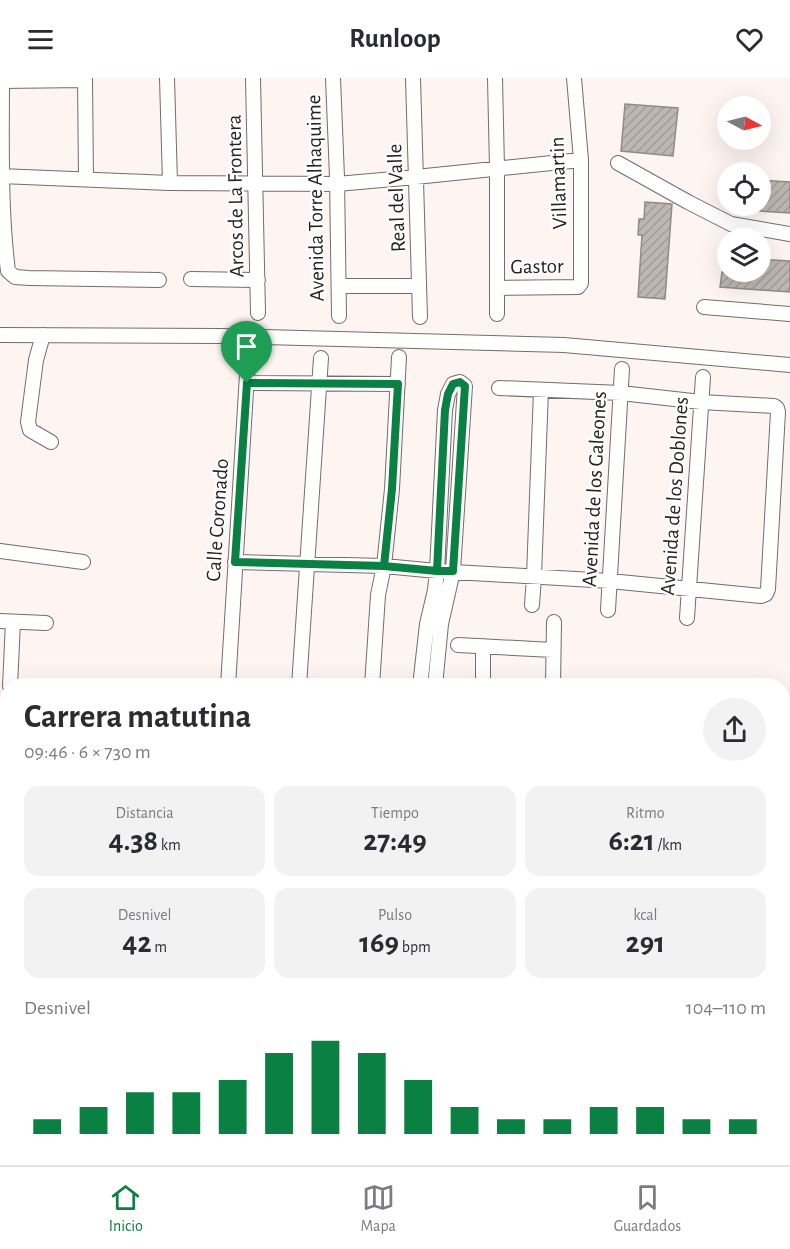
<!DOCTYPE html>
<html lang="es">
<head>
<meta charset="utf-8">
<style>
  body { margin:0; font-family:"Alegreya Sans",sans-serif; background:#f2f2f3; color:#2b2b33; height:100vh; display:flex; flex-direction:column; font-size:22px; white-space:nowrap }
  * { box-sizing:border-box; margin:0 }
  p { font-size:20px; color:#7c7c81 }
  .icon { flex:none; width:33px; height:33px; fill:none; stroke:currentColor; stroke-width:2; stroke-linecap:round; stroke-linejoin:round }
  .map { position:relative; flex:1; overflow:hidden }
  .side { position:absolute; left:0px; top:600px; width:790px; height:488px; display:flex; flex-direction:column; background:#fff; border-radius:24px 24px 0 0; box-shadow:0 6px 24px #0002 }
  .side>* { flex:none }
  .needle { width:39px; rotate:97deg }
  .controls { position:absolute; left:717px; top:18px; display:grid; gap:12px }
  .controls a { display:grid; place-items:center; width:54px; height:54px; border-radius:50%; background:#fff; box-shadow:0 6px 24px #0002; font-size:30px }
  .pin { position:absolute; display:grid; place-items:center; width:51px; height:51px; color:#fff; margin:-62px -26px; border-radius:50% 50% 50% 0; rotate:-45deg; box-shadow:0 0 6px #0007 }
  .pin .icon { rotate:45deg }
  .round { display:grid; place-items:center; flex:none; width:63px; height:63px; border-radius:32px; background:#f2f2f3 }
  .headline { display:flex; align-items:center; justify-content:space-between; height:102px; padding:0 24px }
  h1 { font-size:33px; font-weight:600; line-height:45px }
  .figures { display:grid; grid-template-columns:repeat(3,1fr); gap:9px; height:102px; padding:6px 24px }
  .figures div { display:grid; align-content:center; border-radius:15px; background:#f2f2f3; text-align:center }
  .figures b { font-size:30px; font-weight:600 }
  .figures small { font-size:16px; font-weight:400 }
  .figures p { font-size:16px }
  .chart { height:168px; padding:12px 24px }
  .chart p { display:flex; justify-content:space-between }
  .chart svg { width:100%; height:108px; margin-top:6px; stroke:#0b8043; stroke-width:6 }
  header { display:flex; justify-content:space-between; align-items:center; height:78px; padding:0 24px; background:#fff; font-size:27px; font-weight:600 }
  .dock { display:flex; justify-content:space-around; align-items:center; height:84px; border-top:2px solid #e1e1e2; background:#fff; font-size:16px; color:#7c7c81 }
  .dock a { display:grid; justify-items:center; gap:3px }
  .dock .current { color:#0b8043 }
  .map>svg:first-child { display:block }
</style>
</head>
<body>
<header><svg class="icon" aria-label="menu" viewBox="0 0 24 24"><path d="M4 6h16M4 12h16M4 18h16"/></svg>Runloop<svg class="icon" aria-label="heart" viewBox="0 0 24 24"><path d="M12 20l-8-8c-3-5 5-10 8-4 3-6 11-1 8 4z"/></svg></header>
<div class="map">
<svg width="790" height="1087" viewBox="0 0 790 1087">
  <defs>
    <pattern id="building-hatch" width="6" height="6" patternUnits="userSpaceOnUse" patternTransform="scale(1.5)"><rect width="6" height="6" fill="#beb6b2"/><path d="M-1 1l2-2M0 6l6-6M5 7l2-2" fill="none" stroke="#a39c99"/></pattern>
  </defs>
  <rect width="100%" height="100%" fill="#fef5f2"/>
  <path fill="url(#building-hatch)" stroke="#928a86" stroke-width="1.5" d="M625 26 678 30 673 78 621 73Z
    M760 102 790 104V135L760 133Z
    M645 124 672 126 665 221 638 219 642 157H638L639 141H644Z
    M760 181 790 183V214L720 209 722 194H760Z"/>
  <g fill="none" stroke-linecap="round" stroke-linejoin="round">
    <g stroke="#746d69" stroke-width="16">
      <path id="minor" d="M2 0C2 64 0 129 8 193L15 199 29 200 159 202
        M85 0 86 101
        M167 0 170 105
        M253 0 258 235
        M333 0 337 99 339 238
        M413 0 420 239
        M495 0 497 90V236
        M2 3 85 2
        M618 85 688 124 731 146 790 156
        M0 98 170 105 337 106 416 99 581 82
        M191 201 258 202
        M339 208H419
        M497 210 578 209 581 205V82L574 0
        M704 229 790 236
        M0 257 221 258 564 267 790 287
        M43 257 36 282 28 344 30 352 51 364
        M247 305 398 306
        M0 473 83 484
        M235 484 384 488 437 493 610 503 761 518 766 516 768 511 778 334 777 330 774 328 701 324 621 315 499 310
        M532 527 534 498 541 312
        M608 532 622 291
        M687 540 703 299
        M0 543 46 545
        M458 567 553 572
        M10 608 13 544
        M228 608 248 280
        M299 608 321 280
        M372 608 378 517 384 488 392 411 399 279
        M420 608 427 546 435 512 437 493 445 332 448 316 453 306 460 304 465 308 453 493 441 546 435 608
        M483 608V568
        M553 608 554 544
        M0 729C1 704 6 680 8 654
        M8 804 1 938 3 958 8 971
        M0 1082 8 1074
        M204 1087V1080
        M259 1087 263 1085 324 1083 379 1087
        M549 1087 550 1080
        M569 1087V1080
        M599 1087V1080
        M688 1087V1080"/>
    </g>
    <g stroke="#a98a58" stroke-width="21">
      <path id="major" d="M0 1000H8
        M783 1050H790
        M0 1051 8 1052
        M783 1076H790"/>
    </g>
    <use href="#minor" stroke="#fff" stroke-width="14"/>
    <use href="#major" stroke="#f5daac" stroke-width="18"/>
  </g>
  <g fill="none" stroke-linecap="round" stroke-linejoin="round">
    <g stroke="#fff" stroke-width="12">
      <path id="route" d="M247 305 235 484 384 488 437 493H453L465 308 460 304 453 306 448 316 445 332 437 493 384 488 392 411 398 306 247 305"/>
    </g>
    <use href="#route" stroke="#0b8043" stroke-width="8"/>
  </g>
  <g text-anchor="middle" stroke-width="4.5" stroke-linejoin="round" paint-order="stroke">
    <g font-size="21" fill="#262322" stroke="#fff">
      <text transform="translate(558 105) rotate(-92)" y="7">Villamartin</text>
      <text transform="translate(235 118) rotate(-91)" y="7">Arcos de La Frontera</text>
      <text transform="translate(315 120) rotate(-91)" y="7">Avenida Torre Alhaquime</text>
      <text transform="translate(396 120) rotate(-92)" y="7">Real del Valle</text>
      <text transform="translate(537 188) rotate(-1)" y="7">Gastor</text>
      <text transform="translate(594 411) rotate(-87)" y="7">Avenida de los Galeones</text>
      <text transform="translate(674 418) rotate(-86)" y="7">Avenida de los Doblones</text>
      <text transform="translate(217 442) rotate(-86)" y="7">Calle Coronado</text>
    </g>
  </g>
</svg>
<div class="controls">
<a><svg class="needle" viewBox="-14 -14 28 28"><path d="M0-13l5 13h-10z" fill="#e53935"/><path d="M0 13l5-13h-10z" fill="#7c7c81"/></svg></a>
<a><svg class="icon" aria-label="locate" viewBox="0 0 24 24"><circle cx="12" cy="12" r="6"/><path d="M12 2v4M12 18v4M2 12h4M18 12h4"/></svg></a>
<a><svg class="icon" aria-label="layers" viewBox="0 0 24 24"><path d="M12 4l9 5-9 5-9-5zM3 14l9 5 9-5"/></svg></a>
</div>
<div class="pin" style="left:247px;top:305px;background:#1e9e55"><svg class="icon" aria-label="arrive" viewBox="0 0 24 24"><path d="M6 21V4h12l-3 4 3 4H6"/></svg></div>
<section class="side">
<div class="headline"><div><h1>Carrera matutina</h1><p>09:46 · 6 × 730 m</p></div><a class="round"><svg class="icon" aria-label="share" viewBox="0 0 24 24"><path d="M12 15V3M7 8l5-5 5 5M5 13v7h14v-7"/></svg></a></div>
<div class="figures">
<div><p>Distancia</p><b>4.38<small> km</small></b></div>
<div><p>Tiempo</p><b>27:49</b></div>
<div><p>Ritmo</p><b>6:21<small> /km</small></b></div>
</div>
<div class="figures">
<div><p>Desnivel</p><b>42<small> m</small></b></div>
<div><p>Pulso</p><b>169<small> bpm</small></b></div>
<div><p>kcal</p><b>291</b></div>
</div>
<div class="chart"><p><span>Desnivel</span>104–110 m</p>
<svg viewBox="0 0 160 44" preserveAspectRatio="none"><path d="M5 44V38M15 44V33M25 44V27M35 44V27M45 44V22M55 44V11M65 44V6M75 44V11M85 44V22M95 44V33M105 44V38M115 44V38M125 44V33M135 44V33M145 44V38M155 44V38"/></svg>
</div>
</section>
</div>
<nav class="dock">
<a class="current"><svg class="icon" aria-label="home" viewBox="0 0 24 24"><path d="M3 11l9-7 9 7M6 9v11h12V9"/></svg>Inicio</a>
<a><svg class="icon" aria-label="map" viewBox="0 0 24 24"><path d="M3 6l6-2 6 2 6-2v14l-6 2-6-2-6 2zM9 4v14M15 6v14"/></svg>Mapa</a>
<a><svg class="icon" aria-label="saved" viewBox="0 0 24 24"><path d="M7 4h10v16l-5-4-5 4z"/></svg>Guardados</a>
</nav>
</body>
</html>
